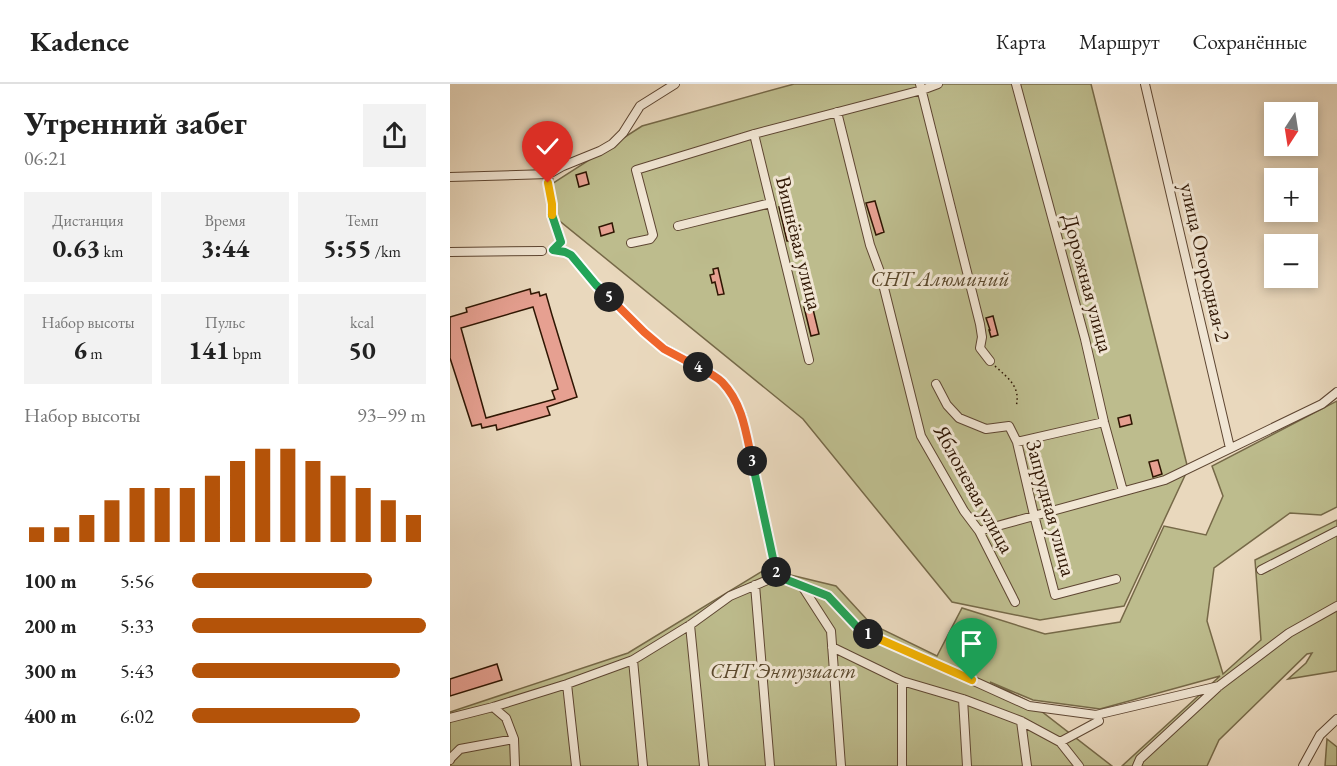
<!DOCTYPE html>
<html lang="ru">
<head>
<meta charset="utf-8">
<style>
  body { margin:0; font-family:"EB Garamond",serif; background:#f2f2f2; color:#222; height:100vh; display:flex; flex-direction:column; font-size:22px; white-space:nowrap }
  * { box-sizing:border-box; margin:0 }
  p { font-size:20px; color:#767676 }
  .icon { flex:none; width:33px; height:33px; fill:none; stroke:currentColor; stroke-width:2; stroke-linecap:round; stroke-linejoin:round }
  .map { position:relative; flex:1; overflow:hidden }
  .sheet { display:flex; flex-direction:column; background:#fff; width:450px }
  .sheet>* { flex:none }
  .needle { width:39px; rotate:192deg }
  .buttons { position:absolute; left:814px; top:18px; display:grid; gap:12px }
  .buttons a { display:grid; place-items:center; width:54px; height:54px; border-radius:0px; background:#fff; box-shadow:0 3px 9px #0003; font-size:30px }
  .pin { position:absolute; display:grid; place-items:center; width:51px; height:51px; color:#fff; margin:-62px -26px; border-radius:50% 50% 50% 0; rotate:-45deg; box-shadow:0 0 6px #0007 }
  .pin .icon { rotate:45deg }
  .km { position:absolute; width:30px; height:30px; margin:-15px; border-radius:50%; background:#222; color:#fff; font-size:16px; line-height:30px; text-align:center }
  .round { display:grid; place-items:center; flex:none; width:63px; height:63px; border-radius:0px; background:#f2f2f2 }
  .overview { display:flex; align-items:center; justify-content:space-between; height:102px; padding:0 24px }
  h1 { font-size:33px; font-weight:700; line-height:45px }
  .metrics { display:grid; grid-template-columns:repeat(3,1fr); gap:9px; height:102px; padding:6px 24px }
  .metrics div { display:grid; align-content:center; border-radius:0px; background:#f2f2f2; text-align:center }
  .metrics b { font-size:26px; font-weight:700 }
  .metrics small { font-size:16px; font-weight:400 }
  .metrics p { font-size:16px }
  .chart { height:168px; padding:12px 24px }
  .chart p { display:flex; justify-content:space-between }
  .chart svg { width:100%; height:108px; margin-top:6px; stroke:#b45309; stroke-width:6 }
  ul { padding:0 24px; list-style:none; font-size:20px }
  li { display:grid; grid-template-columns:96px 72px 1fr; align-items:center; height:45px }
  li i { height:15px; border-radius:8px; background:#b45309 }
  header { display:flex; align-items:center; gap:36px; box-sizing:border-box; height:84px; padding:0 30px; background:#fff; border-bottom:2px solid #e0e0e0 }
  header strong { font-size:28px }
  nav { display:flex; gap:33px; margin-inline-start:auto; font-size:21px }
  main { display:flex; flex:1; min-height:0 }
  .map>svg:first-child { display:block }
</style>
</head>
<body>
<header>
<strong>Kadence</strong>
<nav><a>Карта</a><a>Маршрут</a><a>Сохранённые</a></nav>
</header>
<main>
<section class="sheet">
<div class="overview"><div><h1>Утренний забег</h1><p>06:21</p></div><a class="round"><svg class="icon" aria-label="share" viewBox="0 0 24 24"><path d="M12 15V3M7 8l5-5 5 5M5 13v7h14v-7"/></svg></a></div>
<div class="metrics">
<div><p>Дистанция</p><b>0.63<small> km</small></b></div>
<div><p>Время</p><b>3:44</b></div>
<div><p>Темп</p><b>5:55<small> /km</small></b></div>
</div>
<div class="metrics">
<div><p>Набор высоты</p><b>6<small> m</small></b></div>
<div><p>Пульс</p><b>141<small> bpm</small></b></div>
<div><p>kcal</p><b>50</b></div>
</div>
<div class="chart"><p><span>Набор высоты</span>93–99 m</p>
<svg viewBox="0 0 160 44" preserveAspectRatio="none"><path d="M5 44V38M15 44V38M25 44V33M35 44V27M45 44V22M55 44V22M65 44V22M75 44V17M85 44V11M95 44V6M105 44V6M115 44V11M125 44V17M135 44V22M145 44V27M155 44V33"/></svg>
</div>
<ul>
<li><b>100 m</b>5:56<i style="width:77%"></i></li>
<li><b>200 m</b>5:33<i style="width:100%"></i></li>
<li><b>300 m</b>5:43<i style="width:89%"></i></li>
<li><b>400 m</b>6:02<i style="width:72%"></i></li>
</ul>
</section>
<div class="map">
<svg width="887" height="682" viewBox="0 0 887 682">
  <rect width="100%" height="100%" fill="#e9d8bd"/>
  <filter id="stains"><feTurbulence type="fractalNoise" baseFrequency=".00333" numOctaves="4"/><feColorMatrix values="0 0 0 0 .2 0 0 0 0 .09 0 0 0 0 .02 0 0 0 .5 -.17"/></filter>
  <radialGradient id="worn" r=".72"><stop offset=".6" stop-color="#630" stop-opacity="0"/><stop offset="1" stop-color="#630" stop-opacity=".3"/></radialGradient>
  <path fill="#bdbc8d" stroke="#766948" stroke-width="1.5" d="M344 0H641L738 385 674 522 590 536 502 518 353 335 106 134 100 101 192 42Z
    M887 317V423L871 431 840 429 764 484 757 537 773 590 811 556 805 476 887 436V587L838 595 856 579 862 569 857 570 769 656 757 682H672L770 592 650 625 583 616 540 598 578 617 662 682H0V628L178 569 316 485 386 502 421 540 487 572 512 524 595 550 670 538 714 442 756 451 773 412 762 382Z
    M877 655 887 663V682H875Z"/>
  <path fill="#e6a091" stroke="#2f1603" stroke-width="1.5" fill-rule="evenodd" d="M136 88 139 100 129 103 126 91Z
    M425 117 434 148 426 151 416 119Z
    M337 122 339 141H343L344 149 339 150 340 157H337L329 123Z
    M162 139 164 148 151 152 149 143Z
    M268 184 274 210 268 211 265 198 262 199 260 191 264 190 263 185Z
    M80 205 81 210 89 208 90 212 96 210 102 231 127 313 97 323 100 331 47 346 46 341 32 344 31 340 22 342 0 274V233L17 228 16 224ZM83 223 108 305 102 307 105 315 36 334 11 244Z
    M362 221 369 250 361 252 354 223Z
    M543 232 548 251 541 253 539 246H540L536 234Z
    M680 331 682 340 670 343 668 334Z
    M708 376 712 390 703 393 699 378Z
    M47 580 52 596 0 612V595Z"/>
  <g fill="none" stroke-linecap="round" stroke-linejoin="round">
    <g stroke="#5e4632" stroke-width="10">
      <path id="minor" d="M470 0 530 240 532 253 530 264 540 277
        M566 0 635 255 654 338 673 407
        M695 0 780 364
        M387 28 420 161 430 188 471 352 514 427 529 447 565 518
        M304 50 359 276
        M99 90 98 98 102 120V132L111 157 103 166 115 168 121 171 146 201 205 258C224 273 250 280 269 295 280 304 286 319 292 331L327 492
        M0 93 99 90 113 82 150 67 162 60 173 49 190 22 225 0
        M228 142 321 119
        M181 159 200 155 203 151 186 86 304 50 472 6 488 0
        M0 168 92 167
        M486 300 497 321 509 334 536 345 559 342 567 358 584 431 605 511 666 495
        M567 358 654 338
        M529 447 715 396 872 320 887 308
        M811 486 887 447
        M305 501 320 682
        M352 502 381 547 391 682
        M240 541 254 682
        M382 563 452 597 513 615 571 637 610 658 629 682
        M183 576 193 682
        M452 597V682
        M117 600 126 682
        M513 615 517 682
        M43 623 56 634 64 655 65 682
        M0 634 43 623 117 600 183 576 240 541 280 512 327 492 378 512 409 545 579 622 646 631 769 602
        M571 637 577 682
        M610 658 649 637 646 631
        M0 676 1 674 10 665 64 655
        M687 682 690 675 769 602 839 549 887 522
        M853 682 870 651 887 635"/>
    </g>
    <path stroke="#2f1603" stroke-width="1.5" stroke-dasharray="1.5 3" stroke-linecap="butt" d="M545 282C559 295 571 303 566 323"/>
    <use href="#minor" stroke="#f1e6d4" stroke-width="8"/>
  </g>
  <g fill="none" stroke-linecap="round" stroke-linejoin="round">
    <g stroke="#fff" stroke-width="12">
      <path id="split-1" d="M418 550 522 596"/>
    </g>
    <g stroke="#fff" stroke-width="12">
      <path id="split-2" d="M326 488 327 492 378 512 409 545 418 550"/>
    </g>
    <g stroke="#fff" stroke-width="12">
      <path id="split-3" d="M302 377 326 488"/>
    </g>
    <g stroke="#fff" stroke-width="12">
      <path id="split-4" d="M248 283C256 287 266 292 272 298 293 320 296 349 302 377"/>
    </g>
    <g stroke="#fff" stroke-width="12">
      <path id="split-5" d="M159 213 194 248 214 265 248 283"/>
    </g>
    <g stroke="#fff" stroke-width="12">
      <path id="split-6" d="M102 131 111 158 103 166 115 168 121 171 146 201 159 213"/>
    </g>
    <g stroke="#fff" stroke-width="12">
      <path id="split-7" d="M98 99 102 120V131"/>
    </g>
    <use href="#split-1" stroke="#f5b400" stroke-width="8"/>
    <use href="#split-2" stroke="#22a559" stroke-width="8"/>
    <use href="#split-3" stroke="#22a559" stroke-width="8"/>
    <use href="#split-4" stroke="#f0652b" stroke-width="8"/>
    <use href="#split-5" stroke="#f0652b" stroke-width="8"/>
    <use href="#split-6" stroke="#22a559" stroke-width="8"/>
    <use href="#split-7" stroke="#f5b400" stroke-width="8"/>
  </g>
  <g text-anchor="middle" stroke-width="6" stroke-linejoin="round" paint-order="stroke">
    <g font-size="21" fill="#2f1603" stroke="#f1e6d4">
      <text transform="translate(349 159) rotate(76)" y="7">Вишнёвая улица</text>
      <text transform="translate(755 178) rotate(77)" y="7">улица Огородная-2</text>
      <text transform="translate(638 199) rotate(75)" y="7">Дорожная улица</text>
      <text transform="translate(524 405) rotate(61)" y="7">Яблоневая улица</text>
      <text transform="translate(601 424) rotate(75)" y="7">Запрудная улица</text>
    </g>
    <g font-size="21" font-style="italic" fill="#5a482c" stroke="#f1e6d4">
      <text x="490" y="202">СНТ Алюминий</text>
      <text x="333" y="594">СНТ Энтузиаст</text>
    </g>
  </g>
  <rect width="100%" height="100%" filter="url(#stains)"/>
  <rect width="100%" height="100%" fill="url(#worn)"/>
</svg>
<div class="buttons">
<a><svg class="needle" viewBox="-14 -14 28 28"><path d="M0-13l5 13h-10z" fill="#e53935"/><path d="M0 13l5-13h-10z" fill="#767676"/></svg></a>
<a>+</a>
<a>−</a>
</div>
<div class="pin" style="left:522px;top:596px;background:#1e9e55"><svg class="icon" aria-label="arrive" viewBox="0 0 24 24"><path d="M6 21V4h12l-3 4 3 4H6"/></svg></div>
<div class="pin" style="left:98px;top:99px;background:#d93025"><svg class="icon" aria-label="check" viewBox="0 0 24 24"><path d="M5 12l5 5 9-10"/></svg></div>
<b class="km" style="left:418px;top:550px">1</b>
<b class="km" style="left:326px;top:488px">2</b>
<b class="km" style="left:302px;top:377px">3</b>
<b class="km" style="left:248px;top:283px">4</b>
<b class="km" style="left:159px;top:213px">5</b>
</div>
</main>
</body>
</html>
